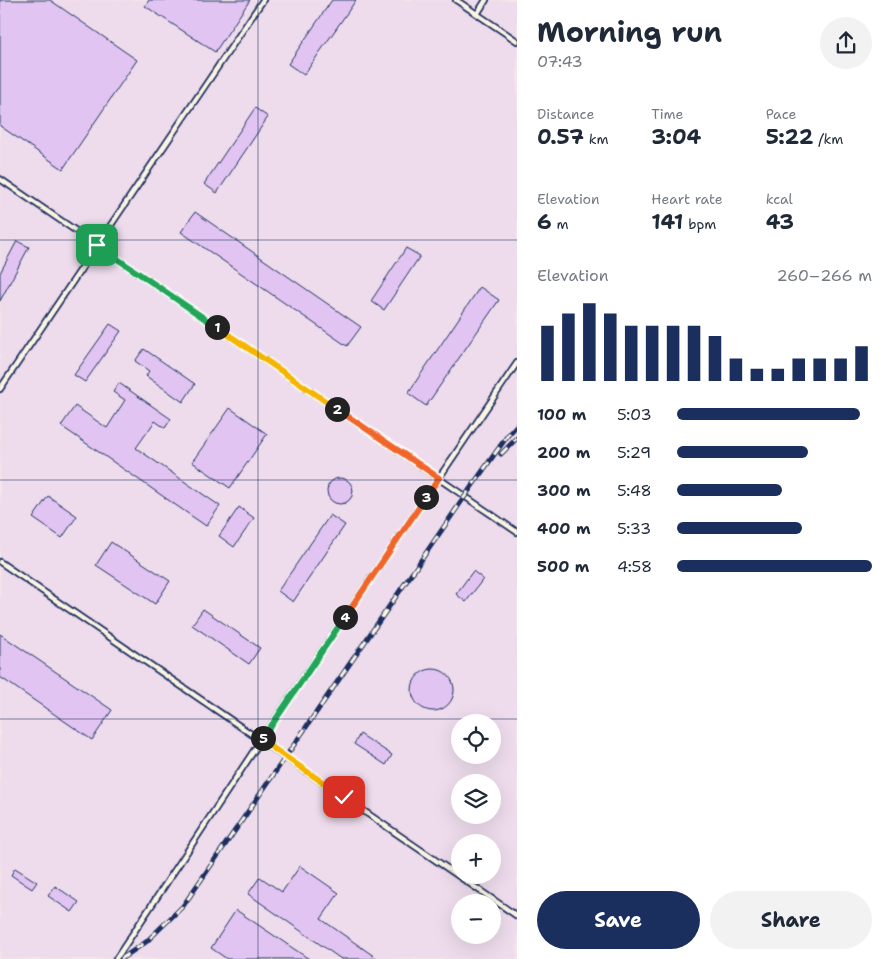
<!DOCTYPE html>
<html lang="en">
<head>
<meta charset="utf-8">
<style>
  body { margin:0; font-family:"Shantell Sans",sans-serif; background:#f2f2f3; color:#1f2937; height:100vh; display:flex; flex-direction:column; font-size:19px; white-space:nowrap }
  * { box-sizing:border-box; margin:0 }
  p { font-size:16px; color:#747a83 }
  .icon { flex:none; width:28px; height:28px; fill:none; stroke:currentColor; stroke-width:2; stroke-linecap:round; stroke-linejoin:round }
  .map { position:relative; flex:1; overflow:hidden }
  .details { display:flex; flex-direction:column; background:#fff; width:375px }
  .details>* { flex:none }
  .controls { position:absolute; left:451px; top:714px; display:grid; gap:10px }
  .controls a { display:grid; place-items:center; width:50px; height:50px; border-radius:50%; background:#fff; box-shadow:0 5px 20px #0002; font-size:25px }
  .pin { position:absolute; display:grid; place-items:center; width:42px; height:42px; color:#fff; margin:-21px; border-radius:10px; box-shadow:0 2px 8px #0006 }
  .km { position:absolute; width:25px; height:25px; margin:-12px; border-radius:50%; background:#222; color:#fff; font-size:14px; line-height:25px; text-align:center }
  .round { display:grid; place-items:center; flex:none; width:52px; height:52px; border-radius:26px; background:#f2f2f3 }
  .head { display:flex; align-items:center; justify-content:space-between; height:85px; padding:0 20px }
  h1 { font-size:28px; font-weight:700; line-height:38px }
  .figures { display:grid; grid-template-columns:repeat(3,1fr); gap:8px; height:85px; padding:5px 20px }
  .figures div { display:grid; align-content:center }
  .figures b { font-size:21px; font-weight:700 }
  .figures small { font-size:14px; font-weight:400 }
  .figures p { font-size:14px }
  .chart { height:140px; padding:10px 20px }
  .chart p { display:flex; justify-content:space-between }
  .chart svg { width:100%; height:90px; margin-top:5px; stroke:#1b2f5e; stroke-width:6 }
  .button { display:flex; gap:10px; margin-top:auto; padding:10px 20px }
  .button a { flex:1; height:58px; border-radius:30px; background:#1b2f5e; color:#fff; font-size:20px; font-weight:700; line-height:58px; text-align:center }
  .button a+a { background:#f2f2f3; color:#1f2937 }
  ul { padding:0 20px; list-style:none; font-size:16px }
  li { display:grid; grid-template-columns:80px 60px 1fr; align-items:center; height:38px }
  li i { height:12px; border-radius:6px; background:#1b2f5e }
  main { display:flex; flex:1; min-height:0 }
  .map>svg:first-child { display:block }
</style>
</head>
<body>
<main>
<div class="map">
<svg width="517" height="959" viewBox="0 0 517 959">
  <rect width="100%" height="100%" fill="#f4e6e9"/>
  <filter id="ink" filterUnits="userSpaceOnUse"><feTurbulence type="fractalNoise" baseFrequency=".02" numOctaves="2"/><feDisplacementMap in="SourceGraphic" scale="10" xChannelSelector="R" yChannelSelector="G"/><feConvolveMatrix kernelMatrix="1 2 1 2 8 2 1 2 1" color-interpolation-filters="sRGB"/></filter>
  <g filter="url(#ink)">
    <path fill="#eedcec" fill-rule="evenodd" d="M0 0H517V959H0ZM460 722H492V755H460ZM460 782H492V815H460ZM460 842H492V875H460ZM460 902H492V935H460Z"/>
    <path fill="#e1c4f2" stroke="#1b2f5e" d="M0 0H50L137 60 63 169 0 126Z
      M149 0H250L215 52 145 6Z
      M332 0H356L304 75 288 64Z
      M255 108 268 117 217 193 204 184Z
      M195 212 361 327 347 346 181 232Z
      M17 241 29 247 0 301V273Z
      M406 248 420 256 384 310 371 301Z
      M480 287 499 300 426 406 408 393Z
      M110 324 121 331 85 382 74 375Z
      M144 349 195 384 183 402 146 376 149 371 135 361Z
      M119 383 171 419 165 428 155 421 136 448 220 506 206 526 61 426 75 406 107 428 125 400 113 392Z
      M230 408 267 434 230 488 192 462Z
      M327 491a13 13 0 1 1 26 0a13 13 0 1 1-26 0Z
      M48 496 77 516 62 538 33 518Z
      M239 507 254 518 234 547 219 536Z
      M330 515 345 525 293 602 278 591Z
      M111 542 170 581 155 604 96 565Z
      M473 571 483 579 466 602 456 594Z
      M203 609 260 648 249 664 192 625Z
      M0 634 112 710 92 740 0 677Z
      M412 690a21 21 0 1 1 42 0a21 21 0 1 1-42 0Z
      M360 734 392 755 386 765 354 744Z
      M300 866 339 893 321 919 378 959H341L248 894 260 877 282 892Z
      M15 868 37 882 32 889 11 875Z
      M55 886 79 902 72 912 48 896Z
      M236 910 309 959H227L211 948Z"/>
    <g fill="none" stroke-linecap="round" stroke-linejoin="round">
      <g stroke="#1b2f5e" stroke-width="8">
        <path id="service" d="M456 0 517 41
          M477 14 486 0
          M0 179 517 532
          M0 389 263 0
          M0 562 517 916
          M116 959 261 740 517 363"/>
      </g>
      <use href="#service" stroke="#fcf5e5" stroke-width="4.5"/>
      <g stroke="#1b2f5e" stroke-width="5">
        <path id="rail" d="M501 454 517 438
          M121 959 146 942 183 906 470 489 508 435 517 425"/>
      </g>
      <use href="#rail" stroke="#fcf5e5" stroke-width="3" stroke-dasharray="9" stroke-linecap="butt"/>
    </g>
  </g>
  <g fill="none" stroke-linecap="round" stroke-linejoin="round" filter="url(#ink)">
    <g stroke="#fff" stroke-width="10">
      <path id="split-1" d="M97 245 217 327"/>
    </g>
    <g stroke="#fff" stroke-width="10">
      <path id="split-2" d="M217 327 337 409"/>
    </g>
    <g stroke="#fff" stroke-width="10">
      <path id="split-3" d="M337 409 439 478 426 497"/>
    </g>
    <g stroke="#fff" stroke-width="10">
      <path id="split-4" d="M345 617 426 497"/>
    </g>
    <g stroke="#fff" stroke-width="10">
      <path id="split-5" d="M263 738 345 617"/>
    </g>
    <g stroke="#fff" stroke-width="10">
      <path id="split-6" d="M263 738 261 740 344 797"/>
    </g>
    <use href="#split-1" stroke="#22a559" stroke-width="6"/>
    <use href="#split-2" stroke="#f5b400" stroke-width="6"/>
    <use href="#split-3" stroke="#f0652b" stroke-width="6"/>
    <use href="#split-4" stroke="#f0652b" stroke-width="6"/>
    <use href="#split-5" stroke="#22a559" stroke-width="6"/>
    <use href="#split-6" stroke="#f5b400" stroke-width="6"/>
  </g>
  <path fill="none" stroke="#1b2f5e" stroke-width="1" stroke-opacity="0.55" d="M258 0V959M0 240H517M0 480H517M0 719H517"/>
</svg>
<div class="controls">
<a><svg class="icon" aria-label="locate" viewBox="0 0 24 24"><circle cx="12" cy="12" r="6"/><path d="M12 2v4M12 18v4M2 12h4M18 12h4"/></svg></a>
<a><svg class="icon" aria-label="layers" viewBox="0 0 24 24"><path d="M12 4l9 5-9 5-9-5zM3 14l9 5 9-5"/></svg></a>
<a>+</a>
<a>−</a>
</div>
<div class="pin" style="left:97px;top:245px;background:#1e9e55"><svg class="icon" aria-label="arrive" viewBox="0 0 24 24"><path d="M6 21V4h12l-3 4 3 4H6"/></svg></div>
<div class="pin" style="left:344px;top:797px;background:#d93025"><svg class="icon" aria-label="check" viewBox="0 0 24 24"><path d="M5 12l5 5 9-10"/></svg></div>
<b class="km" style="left:217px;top:327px">1</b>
<b class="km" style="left:337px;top:409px">2</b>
<b class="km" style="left:426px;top:497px">3</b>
<b class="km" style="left:345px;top:617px">4</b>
<b class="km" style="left:263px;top:738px">5</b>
</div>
<section class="details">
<div class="head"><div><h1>Morning run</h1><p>07:43</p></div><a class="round"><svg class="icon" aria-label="share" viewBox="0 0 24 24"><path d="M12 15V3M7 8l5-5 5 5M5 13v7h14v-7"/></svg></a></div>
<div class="figures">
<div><p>Distance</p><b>0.57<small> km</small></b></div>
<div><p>Time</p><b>3:04</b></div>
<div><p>Pace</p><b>5:22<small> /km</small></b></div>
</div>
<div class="figures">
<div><p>Elevation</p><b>6<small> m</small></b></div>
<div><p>Heart rate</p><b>141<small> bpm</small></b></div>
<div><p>kcal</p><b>43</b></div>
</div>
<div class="chart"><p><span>Elevation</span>260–266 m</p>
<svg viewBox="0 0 160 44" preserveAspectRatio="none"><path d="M5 44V17M15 44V11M25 44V6M35 44V11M45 44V17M55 44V17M65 44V17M75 44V17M85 44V22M95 44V33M105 44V38M115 44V38M125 44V33M135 44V33M145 44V33M155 44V27"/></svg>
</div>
<ul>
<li><b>100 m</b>5:03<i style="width:94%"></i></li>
<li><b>200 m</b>5:29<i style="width:67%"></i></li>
<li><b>300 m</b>5:48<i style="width:54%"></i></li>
<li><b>400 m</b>5:33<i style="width:64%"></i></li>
<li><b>500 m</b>4:58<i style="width:100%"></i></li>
</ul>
<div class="button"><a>Save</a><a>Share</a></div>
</section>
</main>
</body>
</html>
